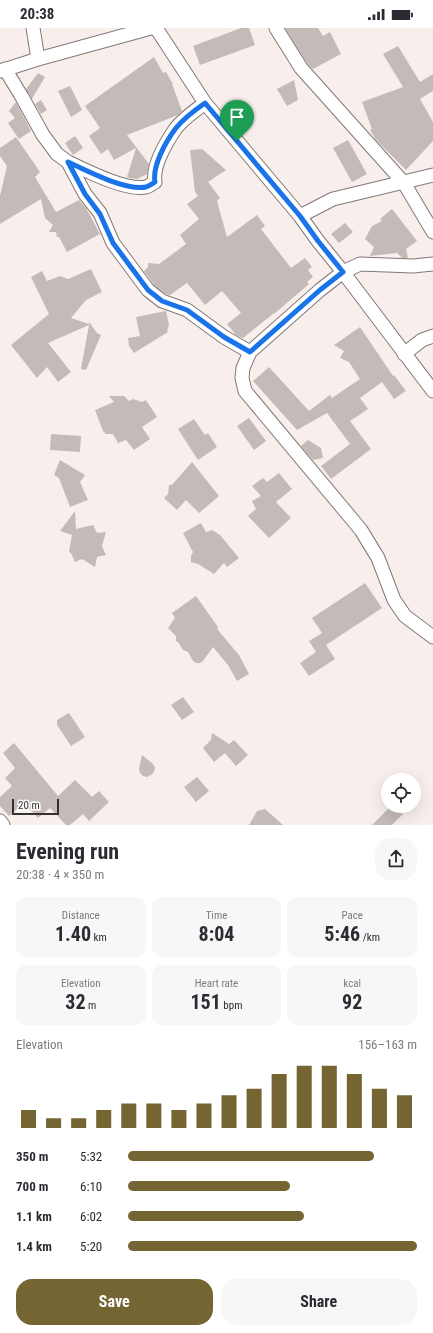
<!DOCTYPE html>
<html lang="en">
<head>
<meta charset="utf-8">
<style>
  body { margin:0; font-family:"Roboto Condensed",sans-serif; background:#f7f7f7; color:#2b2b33; height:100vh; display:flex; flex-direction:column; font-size:15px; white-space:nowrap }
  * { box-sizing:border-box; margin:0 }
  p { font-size:13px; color:#7c7c81 }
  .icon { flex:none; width:22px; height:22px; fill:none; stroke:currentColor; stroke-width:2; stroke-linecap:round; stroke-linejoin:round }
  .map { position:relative; height:797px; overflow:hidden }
  .panel { display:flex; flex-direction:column; background:#fff; flex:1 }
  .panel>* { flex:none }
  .controls { position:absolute; left:381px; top:745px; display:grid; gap:8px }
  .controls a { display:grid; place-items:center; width:40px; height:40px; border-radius:50%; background:#fff; box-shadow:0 4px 16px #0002; font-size:20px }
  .scale { position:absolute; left:12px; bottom:10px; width:47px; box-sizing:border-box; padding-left:4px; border:2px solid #34312f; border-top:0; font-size:11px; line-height:14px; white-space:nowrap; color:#34312f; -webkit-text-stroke:3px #fff; paint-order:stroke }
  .pin { position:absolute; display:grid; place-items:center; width:34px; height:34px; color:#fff; margin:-41px -17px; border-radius:50% 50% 50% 0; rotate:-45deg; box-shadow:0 0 4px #0007 }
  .pin .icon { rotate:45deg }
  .round { display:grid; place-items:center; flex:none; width:42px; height:42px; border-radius:16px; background:#f7f7f7 }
  .summary { display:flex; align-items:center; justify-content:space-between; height:68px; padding:0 16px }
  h1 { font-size:22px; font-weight:700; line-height:30px }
  .metrics { display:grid; grid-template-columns:repeat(3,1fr); gap:6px; height:68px; padding:4px 16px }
  .metrics div { display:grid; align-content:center; border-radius:10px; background:#f7f7f7; text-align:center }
  .metrics b { font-size:20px; font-weight:700 }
  .metrics small { font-size:11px; font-weight:400 }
  .metrics p { font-size:11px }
  .chart { height:112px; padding:8px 16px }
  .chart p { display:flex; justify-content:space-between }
  .chart svg { width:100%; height:72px; margin-top:4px; stroke:#746533; stroke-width:6 }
  .button { display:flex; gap:8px; margin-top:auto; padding:8px 16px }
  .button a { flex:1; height:46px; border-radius:16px; background:#746533; color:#fff; font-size:16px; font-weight:700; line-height:46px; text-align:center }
  .button a+a { background:#f7f7f7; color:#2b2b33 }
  ul { padding:0 16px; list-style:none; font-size:13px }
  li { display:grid; grid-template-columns:64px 48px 1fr; align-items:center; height:30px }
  li i { height:10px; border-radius:5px; background:#746533 }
  .status { display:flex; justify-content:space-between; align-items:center; height:28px; padding:0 20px; background:#fff; direction:ltr }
  .status svg { height:11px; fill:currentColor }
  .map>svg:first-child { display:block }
</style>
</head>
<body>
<div class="status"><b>20:38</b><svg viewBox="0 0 49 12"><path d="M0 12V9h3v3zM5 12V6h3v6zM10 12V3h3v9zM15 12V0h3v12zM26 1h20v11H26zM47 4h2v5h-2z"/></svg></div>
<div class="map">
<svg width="433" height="797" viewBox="0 0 433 797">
  <rect width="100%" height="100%" fill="#f8efec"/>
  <path fill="#c4bbb8" d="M241 0H249L255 17 200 37 193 18Z
    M285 0H318L323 8 330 4 341 26 313 41 307 35Z
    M398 18 420 54 433 46V63L420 71 433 94V113L406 142 376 112 370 102 372 101 362 74 403 59 383 26Z
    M154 29 163 45 166 44 173 56H172L182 83 178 87 127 107 149 136 147 146 137 151 130 150 127 149 136 120 114 132 108 121 101 126 89 108 100 100 85 78Z
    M38 45 45 49 32 71 26 61Z
    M294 52 298 72 287 78 277 61Z
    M70 58 82 82 71 89 58 63Z
    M41 72 47 82 41 86 35 76Z
    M16 74 31 103 19 111 8 95 15 90 9 83Z
    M75 108 83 120 73 127 65 115Z
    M16 109 40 144 35 149 56 184 79 172 86 180 100 206 67 224 59 209H57L56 204H49L53 197 45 190 41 171 0 196V168L7 138 0 128V120Z
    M348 112 367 146 352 154 333 120Z
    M202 121 226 142 208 154 220 170 217 173 227 209 257 187 265 198 261 201 291 240 305 230 312 239 308 242 313 249 307 254 309 256 274 286V285L243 310 236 307 227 296 241 285 222 263 205 277 187 255 170 267 166 266 155 258 144 243 148 239V235L159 236 186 216 180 207 199 191 187 176 198 168 195 164 190 122Z
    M392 181 417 213 406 221 408 230H402L397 225 370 228 374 219 365 211 372 198 382 193 380 191Z
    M345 195 353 204 339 215 331 206Z
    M91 241 102 264 86 272 71 290 89 296V294L97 305 101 307 86 342 81 341 89 297 48 315 71 344 58 354 47 339 37 350 11 317 49 286 31 249 42 243 47 253 60 248 68 251Z
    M166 283 169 297 167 303 168 304 134 325 129 318 128 310 140 308 136 289Z
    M360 299 393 348 394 347 406 363 394 371 382 354 360 370 368 381 350 393 371 421 331 451 321 438 350 416 327 385 297 402 253 353 269 339 309 383 330 367 332 370 360 351 349 334 340 330 344 323 334 317Z
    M109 368H124L129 373 133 371 142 374 146 372 157 389 142 399 150 411 134 422 126 412 118 415 113 406H106L103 403 95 382 114 374Z
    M249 390 266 413 254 422 237 398Z
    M194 391 205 407 208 405 217 419 198 432 178 401Z
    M51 406 81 408 80 424 50 422Z
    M308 412 321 420 323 430 313 432 301 418Z
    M60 432 85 447 80 454 88 472 70 479 59 450 54 447Z
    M192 434 219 468 199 485 186 472 177 482 164 470 168 466 169 457H172Z
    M279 445 292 461 276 474 291 490 269 510 248 488 256 481 252 473 261 468 252 458 263 450 267 454Z
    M75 483 76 501 93 497 97 505 106 504 102 518 106 527 97 529 95 539 82 531 75 534 71 525 69 524 72 507 60 503Z
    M201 495 206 504 212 502 220 507 239 530 227 539 224 535 214 546 198 536 191 534V528L193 524 183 505Z
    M365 555 382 580 326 617 335 631 309 648 300 635 316 624 309 613 322 605 312 590Z
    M196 568 218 599 217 601 239 627 249 646 237 653 228 637 213 619 203 633 200 635H196L193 633 188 624 183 622 178 614 176 613V608L168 600 175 590 172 585Z
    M183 669 194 684 182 692 171 677Z
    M69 685 85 709 71 718 57 697V692Z
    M212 705 229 716 234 712 248 727 236 738 225 725 214 734 203 720 211 712Z
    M14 715 58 768 75 752 92 769 99 763 109 774 89 793 83 786 70 797H66L50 780 38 790 24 775 9 788 0 778V769L12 758 5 750 15 740 3 725Z
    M142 727 153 736 155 740 154 744 151 747 147 749 143 748 140 745 139 741Z
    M197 749 209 763 196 774 184 759Z
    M391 778H396L403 786 392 797H372Z
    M265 781 283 797H249L257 783Z"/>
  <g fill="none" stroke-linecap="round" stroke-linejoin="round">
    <g stroke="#817976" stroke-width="15">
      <path id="street" d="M33 0 38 31
        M156 0 205 75 300 188 318 213 343 244 320 262 250 324 243 340 242 350 245 363 361 502 378 530 394 572 405 588 433 609
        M276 0 301 40 404 155 433 204
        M5 41 22 69 43 107 57 126 68 134 85 166 100 185 113 215 148 262 162 273 187 282 224 309 250 324
        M0 43 38 31 151 0
        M68 134C87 143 126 163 146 159 149 158 152 156 155 154 152 138 167 113 176 100 184 90 196 82 205 75
        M300 188 333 171 433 147
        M433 236 413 238 360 236 343 244 433 363
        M404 326 422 312 433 308
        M0 793 3 797"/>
    </g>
    <use href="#street" stroke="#fff" stroke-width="13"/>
  </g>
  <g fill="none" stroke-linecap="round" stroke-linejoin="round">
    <g stroke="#fff" stroke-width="8">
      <path id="route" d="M205 75 300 188 318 213 343 244 320 262 250 324 224 309 187 282 162 273 148 262 113 215 100 186 85 166 68 134C87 143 126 163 146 159 149 158 152 156 155 154 152 138 166 113 176 100 184 90 195 82 205 75Z"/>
    </g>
    <use href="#route" stroke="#1a73e8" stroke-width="5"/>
  </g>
</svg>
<div class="controls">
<a><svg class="icon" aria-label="locate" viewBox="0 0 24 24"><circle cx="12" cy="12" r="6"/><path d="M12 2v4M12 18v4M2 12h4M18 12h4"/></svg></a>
</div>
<div class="scale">20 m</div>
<div class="pin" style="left:237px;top:113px;background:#1e9e55"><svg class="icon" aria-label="arrive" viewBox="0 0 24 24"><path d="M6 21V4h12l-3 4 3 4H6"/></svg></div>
</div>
<section class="panel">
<div class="summary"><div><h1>Evening run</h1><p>20:38 · 4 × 350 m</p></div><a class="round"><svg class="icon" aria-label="share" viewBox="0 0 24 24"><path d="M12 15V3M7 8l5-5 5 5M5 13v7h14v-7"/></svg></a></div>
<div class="metrics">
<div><p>Distance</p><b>1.40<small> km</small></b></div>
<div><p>Time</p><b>8:04</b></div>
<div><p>Pace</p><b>5:46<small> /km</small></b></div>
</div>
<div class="metrics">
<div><p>Elevation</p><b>32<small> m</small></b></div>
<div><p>Heart rate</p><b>151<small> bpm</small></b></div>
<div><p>kcal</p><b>92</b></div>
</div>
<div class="chart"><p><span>Elevation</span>156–163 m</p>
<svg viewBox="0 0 160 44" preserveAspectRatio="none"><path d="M5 44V33M15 44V38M25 44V38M35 44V33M45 44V29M55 44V29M65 44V33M75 44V29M85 44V24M95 44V20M105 44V11M115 44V6M125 44V6M135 44V11M145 44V20M155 44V24"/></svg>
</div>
<ul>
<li><b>350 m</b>5:32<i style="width:85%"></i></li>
<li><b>700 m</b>6:10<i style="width:56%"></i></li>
<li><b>1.1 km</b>6:02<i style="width:61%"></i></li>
<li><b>1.4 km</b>5:20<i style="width:100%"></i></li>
</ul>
<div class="button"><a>Save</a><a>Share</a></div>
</section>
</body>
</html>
